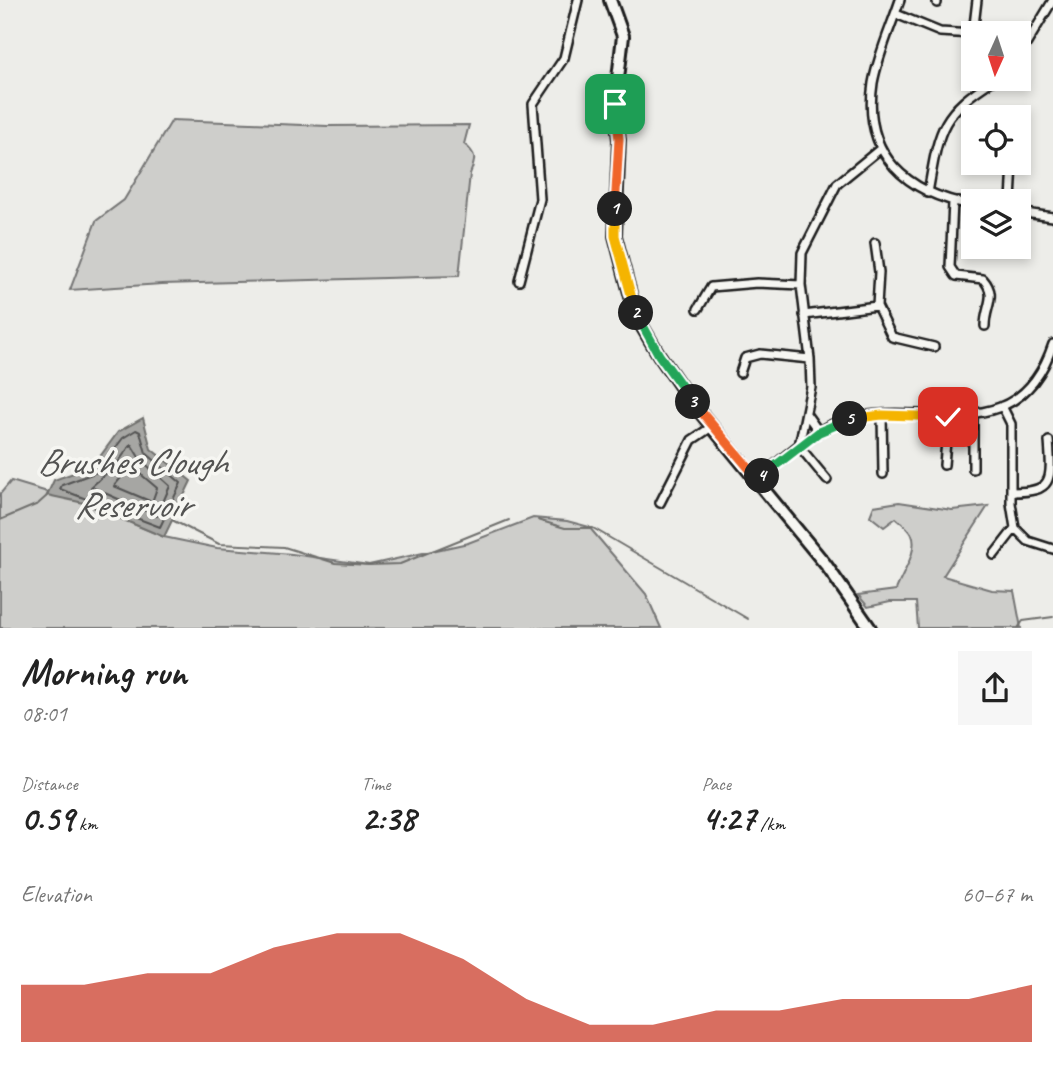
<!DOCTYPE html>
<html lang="en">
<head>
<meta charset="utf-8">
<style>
  body { margin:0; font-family:Caveat,sans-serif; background:#f6f6f6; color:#222; height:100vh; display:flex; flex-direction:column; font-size:26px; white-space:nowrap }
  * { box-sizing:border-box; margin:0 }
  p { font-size:23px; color:#767676 }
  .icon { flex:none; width:38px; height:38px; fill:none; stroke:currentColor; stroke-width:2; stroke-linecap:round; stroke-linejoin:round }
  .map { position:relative; height:628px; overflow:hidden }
  .drawer { display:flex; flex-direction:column; background:#fff; flex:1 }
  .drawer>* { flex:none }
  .needle { width:46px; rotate:183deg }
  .fabs { position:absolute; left:961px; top:21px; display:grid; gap:14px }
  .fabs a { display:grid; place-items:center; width:70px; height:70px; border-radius:0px; background:#fff; box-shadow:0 4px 10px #0003; font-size:35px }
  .pin { position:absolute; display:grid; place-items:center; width:60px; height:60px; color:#fff; margin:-30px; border-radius:14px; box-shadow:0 4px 10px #0006 }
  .km { position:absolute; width:35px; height:35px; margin:-18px; border-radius:50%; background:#222; color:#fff; font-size:19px; line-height:35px; text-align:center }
  .round { display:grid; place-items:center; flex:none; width:74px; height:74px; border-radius:0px; background:#f6f6f6 }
  .head { display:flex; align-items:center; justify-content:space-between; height:119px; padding:0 21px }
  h1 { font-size:38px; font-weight:600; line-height:52px }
  .figures { display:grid; grid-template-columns:repeat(3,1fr); gap:10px; height:119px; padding:7px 21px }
  .figures div { display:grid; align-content:center }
  .figures b { font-size:35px; font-weight:600 }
  .figures small { font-size:19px; font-weight:400 }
  .figures p { font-size:19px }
  .chart { height:196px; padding:14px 21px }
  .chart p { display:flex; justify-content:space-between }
  .chart svg { width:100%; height:126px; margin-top:7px; fill:#c8321e; opacity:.7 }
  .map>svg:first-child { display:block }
</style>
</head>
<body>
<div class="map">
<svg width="1053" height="628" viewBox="0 0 1053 628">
  <rect width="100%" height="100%" fill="#edede9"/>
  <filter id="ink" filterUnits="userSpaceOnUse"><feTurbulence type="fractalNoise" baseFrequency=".0143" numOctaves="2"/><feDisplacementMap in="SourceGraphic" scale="14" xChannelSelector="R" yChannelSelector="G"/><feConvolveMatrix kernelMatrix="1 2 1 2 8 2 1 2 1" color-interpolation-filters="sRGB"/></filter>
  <g filter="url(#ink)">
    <path fill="#cececb" stroke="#757574" stroke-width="2" d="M172 120 328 126 469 125 464 144C477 154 476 159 470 174L459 276 162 284 70 290 96 221 124 200Z
      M11 481 84 503 164 537 217 548 292 554 369 565 468 543 533 518 567 521 589 527 646 594 661 628H0V494Z
      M899 502 952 510 988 506 943 576 992 590 1014 591 1021 628H918L916 602H890L868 607 858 595 896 590C901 576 919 550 912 535 910 529 901 523 896 518L884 527 870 516 874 506Z"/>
    <path fill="#a6a6a3" stroke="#6f6f6d" stroke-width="2" d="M143 418 151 449 191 481 164 537 84 503 47 495 54 480 93 466 118 432Z"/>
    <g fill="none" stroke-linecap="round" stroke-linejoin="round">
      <path stroke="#535352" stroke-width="2" d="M136 430 140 432 146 453 181 483 160 527 60 489 62 485 97 472 123 438Z
        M131 444 140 459 170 486 157 516 91 487 117 464Z
        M131 466 157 488 152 502 114 486Z"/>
      <path stroke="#6f6f6d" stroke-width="2" d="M0 520 38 504 48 495
        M172 520 219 544 284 547 335 563 369 565 400 564 509 520
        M538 520 565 528H593L748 619
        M1018 628 1023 621 1053 617"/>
      <g stroke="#1c1c1c" stroke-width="12">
        <path id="minor" d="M900 0C891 27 878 55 873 83 862 155 907 194 973 205
          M937 3V0
          M896 14 940 32 973 34
          M973 34 977 0
          M1018 58 1053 0
          M928 193C939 130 939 114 995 79
          M1011 201 1013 163
          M953 202 950 267 956 276 983 279C998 296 985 306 985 326
          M1018 212 1053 217
          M875 243 879 272 877 306 892 337 934 347
          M519 281 540 199 533 104 564 58 578 0
          M698 309 711 287 757 283 801 285
          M804 315 877 306
          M740 373 745 358 760 354 810 359
          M1002 406 1011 424V503L1015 528 1028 541 1053 549
          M807 415 819 432
          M882 415 883 474
          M973 415V469
          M944 465 948 417
          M758 479C784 458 813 428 846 419 925 398 1017 452 1053 344
          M827 480 799 446 811 387 810 359 801 285 802 253 837 184 880 149
          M1012 492C1053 492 1052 481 1049 441
          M660 503 692 440 713 426
          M994 555 1015 528"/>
      </g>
      <g stroke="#1c1c1c" stroke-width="16">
        <path id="secondary" d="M610 0 623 36 615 104 619 140 615 236 636 316 659 355 690 400 826 565 870 628"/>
      </g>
      <use href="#minor" stroke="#f6f6f2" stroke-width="7"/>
      <use href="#secondary" stroke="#f6f6f2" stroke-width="10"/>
    </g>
  </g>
  <g fill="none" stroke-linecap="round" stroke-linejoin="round" filter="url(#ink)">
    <g stroke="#fff" stroke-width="14">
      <path id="split-1" d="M615 104 619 139 615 209"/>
    </g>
    <g stroke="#fff" stroke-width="14">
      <path id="split-2" d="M615 209V236L636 313"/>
    </g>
    <g stroke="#fff" stroke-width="14">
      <path id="split-3" d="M636 313 659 355 693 402"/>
    </g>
    <g stroke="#fff" stroke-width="14">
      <path id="split-4" d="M693 402 758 479 762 476"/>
    </g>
    <g stroke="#fff" stroke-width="14">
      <path id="split-5" d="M762 476 819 432 850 419"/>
    </g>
    <g stroke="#fff" stroke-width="14">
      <path id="split-6" d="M850 419 882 415 948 417"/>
    </g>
    <use href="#split-1" stroke="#f0652b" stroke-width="9"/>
    <use href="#split-2" stroke="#f5b400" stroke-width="9"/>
    <use href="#split-3" stroke="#22a559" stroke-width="9"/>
    <use href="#split-4" stroke="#f0652b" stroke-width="9"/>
    <use href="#split-5" stroke="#22a559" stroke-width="9"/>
    <use href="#split-6" stroke="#f5b400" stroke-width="9"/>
  </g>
  <g text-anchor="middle" stroke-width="7" stroke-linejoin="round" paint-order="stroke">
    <g font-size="37" font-style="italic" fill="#535352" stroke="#f6f6f2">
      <text x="132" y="474">Brushes Clough<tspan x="132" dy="43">Reservoir</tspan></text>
    </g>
  </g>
</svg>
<div class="fabs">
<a><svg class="needle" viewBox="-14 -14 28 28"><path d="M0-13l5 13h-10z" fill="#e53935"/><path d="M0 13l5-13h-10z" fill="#767676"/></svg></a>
<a><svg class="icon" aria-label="locate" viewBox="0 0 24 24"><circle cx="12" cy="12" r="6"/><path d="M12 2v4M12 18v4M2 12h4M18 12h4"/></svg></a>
<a><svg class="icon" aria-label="layers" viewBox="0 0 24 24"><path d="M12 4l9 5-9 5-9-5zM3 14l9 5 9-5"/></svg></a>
</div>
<div class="pin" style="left:615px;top:104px;background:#1e9e55"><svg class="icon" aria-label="arrive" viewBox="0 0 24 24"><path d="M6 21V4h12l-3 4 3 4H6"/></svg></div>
<div class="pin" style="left:948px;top:417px;background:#d93025"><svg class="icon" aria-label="check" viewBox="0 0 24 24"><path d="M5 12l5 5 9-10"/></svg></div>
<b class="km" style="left:615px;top:209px">1</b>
<b class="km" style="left:636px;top:313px">2</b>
<b class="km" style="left:693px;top:402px">3</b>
<b class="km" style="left:762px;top:476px">4</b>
<b class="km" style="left:850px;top:419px">5</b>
</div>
<section class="drawer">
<div class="head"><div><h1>Morning run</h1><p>08:01</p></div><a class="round"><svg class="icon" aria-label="share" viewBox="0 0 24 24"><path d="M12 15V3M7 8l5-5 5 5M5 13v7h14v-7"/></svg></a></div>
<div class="figures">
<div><p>Distance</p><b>0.59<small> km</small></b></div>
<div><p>Time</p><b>2:38</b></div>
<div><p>Pace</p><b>4:27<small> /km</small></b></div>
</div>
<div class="chart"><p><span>Elevation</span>60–67 m</p>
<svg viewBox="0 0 160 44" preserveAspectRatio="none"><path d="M0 44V24L10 24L20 20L30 20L40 11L50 6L60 6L70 15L80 29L90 38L100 38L110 33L120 33L130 29L140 29L150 29L160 24V44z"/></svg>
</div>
</section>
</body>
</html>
